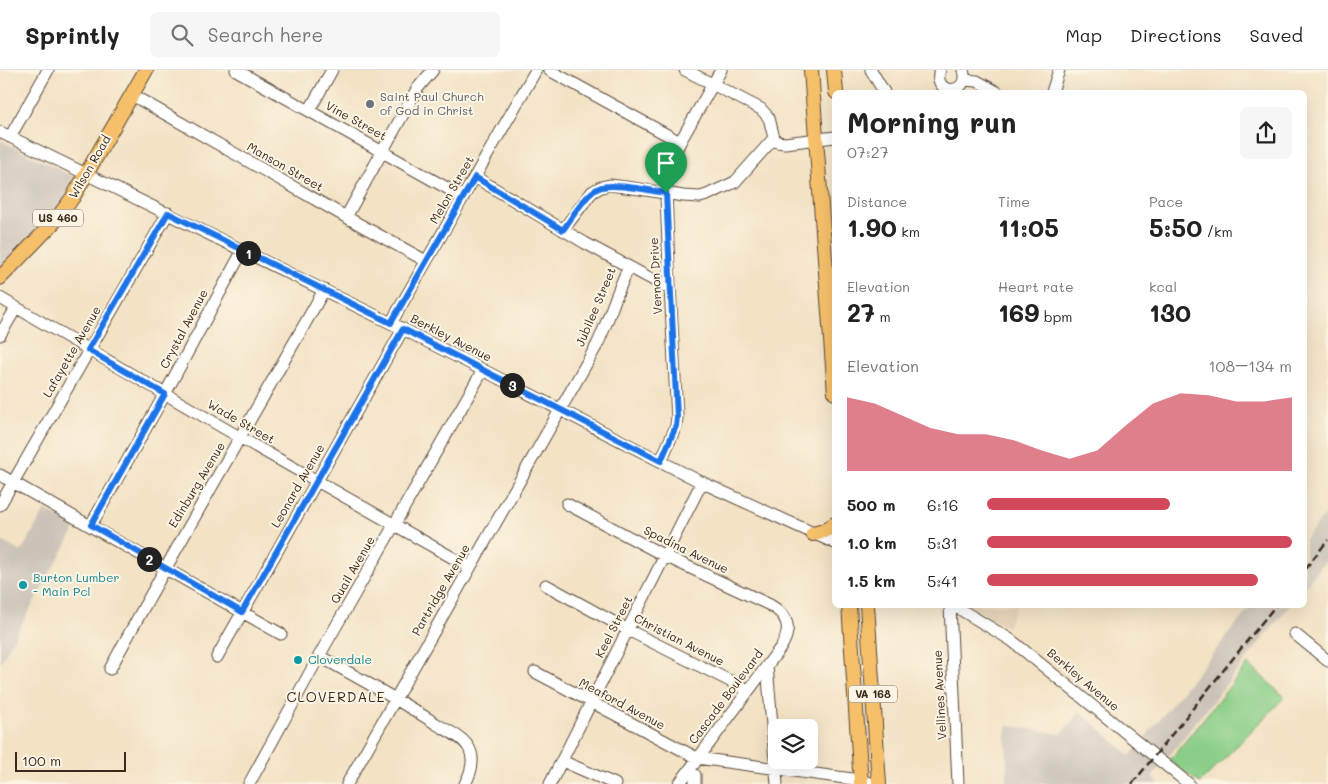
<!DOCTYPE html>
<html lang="en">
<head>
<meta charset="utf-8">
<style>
  body { margin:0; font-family:Mali,sans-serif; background:#f6f6f6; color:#222; height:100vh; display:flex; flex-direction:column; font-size:19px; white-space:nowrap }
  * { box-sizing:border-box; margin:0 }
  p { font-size:16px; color:#767676 }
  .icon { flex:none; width:28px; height:28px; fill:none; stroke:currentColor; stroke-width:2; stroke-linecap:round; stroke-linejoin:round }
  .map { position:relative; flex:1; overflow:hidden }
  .drawer { position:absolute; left:832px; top:20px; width:475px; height:518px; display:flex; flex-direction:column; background:#fff; border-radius:8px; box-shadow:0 5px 20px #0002 }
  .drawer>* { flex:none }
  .buttons { position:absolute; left:768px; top:649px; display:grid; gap:10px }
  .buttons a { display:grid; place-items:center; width:50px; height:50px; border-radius:8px; background:#fff; box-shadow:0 5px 20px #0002; font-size:25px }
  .scale { position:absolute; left:15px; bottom:12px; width:111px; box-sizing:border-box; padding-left:5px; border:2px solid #3b2a1e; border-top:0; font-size:14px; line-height:18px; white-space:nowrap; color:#3b2a1e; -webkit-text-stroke:4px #fcf5e5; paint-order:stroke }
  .pin { position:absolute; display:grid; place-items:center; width:42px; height:42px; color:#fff; margin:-51px -21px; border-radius:50% 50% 50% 0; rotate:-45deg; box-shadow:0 0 5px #0007 }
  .pin .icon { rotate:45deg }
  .km { position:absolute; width:25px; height:25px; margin:-12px; border-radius:50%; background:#222; color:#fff; font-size:14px; line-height:25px; text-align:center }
  .round { display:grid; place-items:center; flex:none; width:52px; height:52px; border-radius:8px; background:#f6f6f6 }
  .head { display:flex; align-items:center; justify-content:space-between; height:85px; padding:0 15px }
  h1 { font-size:28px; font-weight:800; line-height:38px }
  .figures { display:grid; grid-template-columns:repeat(3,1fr); gap:8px; height:85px; padding:5px 15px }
  .figures div { display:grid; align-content:center }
  .figures b { font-size:25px; font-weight:800 }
  .figures small { font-size:14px; font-weight:400 }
  .figures p { font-size:14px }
  .chart { height:140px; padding:10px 15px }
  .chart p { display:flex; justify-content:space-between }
  .chart svg { width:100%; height:90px; margin-top:5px; fill:#d1495b; opacity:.7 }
  ul { padding:0 15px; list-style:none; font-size:16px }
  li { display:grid; grid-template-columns:80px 60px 1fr; align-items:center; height:38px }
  li i { height:12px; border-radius:6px; background:#d1495b }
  header { display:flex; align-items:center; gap:30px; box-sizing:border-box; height:70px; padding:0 25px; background:#fff; border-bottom:1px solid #e0e0e0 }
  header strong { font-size:24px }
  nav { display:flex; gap:28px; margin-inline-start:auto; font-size:18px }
  .search { width:350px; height:45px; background:#f6f6f6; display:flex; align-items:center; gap:12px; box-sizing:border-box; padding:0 18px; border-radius:8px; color:#767676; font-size:19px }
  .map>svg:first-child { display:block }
</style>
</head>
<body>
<header>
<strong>Sprintly</strong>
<div class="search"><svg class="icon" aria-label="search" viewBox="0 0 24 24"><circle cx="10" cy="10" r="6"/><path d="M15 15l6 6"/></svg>Search here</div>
<nav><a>Map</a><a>Directions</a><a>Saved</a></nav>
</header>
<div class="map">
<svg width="1328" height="714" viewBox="0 0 1328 714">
  <rect width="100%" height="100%" fill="#fcf5e5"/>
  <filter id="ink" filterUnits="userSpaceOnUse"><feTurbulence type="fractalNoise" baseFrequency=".02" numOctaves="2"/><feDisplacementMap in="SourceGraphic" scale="10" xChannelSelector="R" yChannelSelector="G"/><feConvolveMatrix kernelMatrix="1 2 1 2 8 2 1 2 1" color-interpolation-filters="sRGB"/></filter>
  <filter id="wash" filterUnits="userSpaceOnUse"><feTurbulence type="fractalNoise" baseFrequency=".0096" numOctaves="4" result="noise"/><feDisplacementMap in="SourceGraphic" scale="20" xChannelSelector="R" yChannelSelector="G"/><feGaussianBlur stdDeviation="1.12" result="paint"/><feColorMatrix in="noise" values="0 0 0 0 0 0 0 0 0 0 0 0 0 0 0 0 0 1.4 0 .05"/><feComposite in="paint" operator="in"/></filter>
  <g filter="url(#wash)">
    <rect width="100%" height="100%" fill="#f3e2c4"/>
    <path fill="#e5d1b4" d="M967 535H1017L1007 557Z"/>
    <path fill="#cbc3b8" d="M0 70 74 107 62 133 49 149 0 198Z
      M45 440 76 457 0 593V470L21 482Z
      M1328 441V488L1305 517V469Z
      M1252 535H1290L1152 707 1160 714H1007L1006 655 1061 664 1080 641 1130 686Z"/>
    <path fill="#8ace88" stroke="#627c53" d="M1248 594 1285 627 1200 713 1169 691Z"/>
  </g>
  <g filter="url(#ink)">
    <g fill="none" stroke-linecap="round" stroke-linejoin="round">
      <g stroke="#574637" stroke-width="13">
        <path id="minor" d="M236 0 463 127
          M549 0 680 72
          M685 0 761 39 769 48 774 68
          M871 0 884 22
          M940 0C931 25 971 27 963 0
          M964 10 977 11 997 22
          M1052 22 1059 0
          M132 25 346 147 426 191
          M309 41 332 0
          M0 62 403 259 701 412 835 473
          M10 67 48 0
          M774 68 777 72 785 73 835 67
          M475 107 585 173 670 219
          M346 147 417 19 433 0
          M563 160 592 122 601 117 610 115 640 119 683 126 700 127 707 125 735 112 774 68
          M0 228 241 368 469 497
          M391 253 536 0
          M0 265 16 238
          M661 391 676 356 677 347 669 198 666 123 667 106 671 92 680 72 721 0
          M0 405 281 564
          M567 434 665 486 770 535C789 546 792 559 781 577L679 714
          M0 435 168 143
          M91 455 165 324 243 180
          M546 515 628 560 748 620
          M950 535 958 714
          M953 535 1011 570 1189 714
          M1295 564 1328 591
          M319 586C359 608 399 630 438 655 448 661 463 667 469 678 475 689 471 703 465 714
          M217 587 403 259
          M767 596 777 714
          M110 599C179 471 253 346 324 220
          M535 602 697 688 860 710 873 714
          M562 691 615 714
          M249 714 319 586 483 300
          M347 714 597 275C609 250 616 222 629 197
          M550 714 702 412
          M695 714V705"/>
      </g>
      <g stroke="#574637" stroke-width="16">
        <path id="major" d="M811 0 835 323
          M834 0 836 22
          M0 208 56 150 73 127 146 0
          M813 464 824 461 835 454
          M849 535 861 714
          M867 535 879 714"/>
      </g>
      <use href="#minor" stroke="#fff" stroke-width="11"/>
      <use href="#major" stroke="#f6c06b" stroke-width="14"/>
      <path stroke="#3b2a1e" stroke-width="2.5" stroke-dasharray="8 4" stroke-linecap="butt" d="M1305 499 1328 470
        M1132 714 1276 535"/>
    </g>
  </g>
  <g fill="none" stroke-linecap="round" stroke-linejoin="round" filter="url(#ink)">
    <g stroke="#fff" stroke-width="10">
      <path id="route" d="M475 107 563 160C572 148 586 123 599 118 612 112 651 121 666 123L677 347 676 356 661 391 403 259 242 542 91 455 165 324 88 280 168 143 391 253Z"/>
    </g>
    <use href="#route" stroke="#1a73e8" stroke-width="6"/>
  </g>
  <circle fill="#6b7280" stroke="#fcf5e5" stroke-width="2" cx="370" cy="34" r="5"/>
  <g fill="#0f9aa8" stroke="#fcf5e5" stroke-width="2">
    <circle cx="23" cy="515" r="5"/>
    <circle cx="298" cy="590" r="5"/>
  </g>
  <g text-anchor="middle" stroke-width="4" stroke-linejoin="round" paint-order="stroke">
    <g fill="#fcf5e5" stroke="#75675a" stroke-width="1">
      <rect x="33" y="139.5" width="50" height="17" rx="4"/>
      <rect x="849" y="615.5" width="48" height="17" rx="4"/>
    </g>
    <g font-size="11" font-weight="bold" fill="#3b2a1e">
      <text x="58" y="152">US 460</text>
      <text x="873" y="628">VA 168</text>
    </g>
    <g font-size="12" fill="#5b616d" stroke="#fcf5e5" text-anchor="start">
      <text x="380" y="31">Saint Paul Church<tspan x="380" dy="14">of God in Christ</tspan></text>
    </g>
    <g font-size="12" fill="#3b2a1e" stroke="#fcf5e5">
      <text transform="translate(356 51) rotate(29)" y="4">Vine Street</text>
      <text transform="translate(90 97) rotate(-60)" y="4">Wilson Road</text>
      <text transform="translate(285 97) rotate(30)" y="4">Manson Street</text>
      <text transform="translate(452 120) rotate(-60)" y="4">Melon Street</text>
      <text transform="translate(656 206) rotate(-93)" y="4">Vernon Drive</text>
      <text transform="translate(596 237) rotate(-67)" y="4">Jubilee Street</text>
      <text transform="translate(184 259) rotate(-62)" y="4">Crystal Avenue</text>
      <text transform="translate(451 268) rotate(27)" y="4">Berkley Avenue</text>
      <text transform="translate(72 282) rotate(-60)" y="4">Lafayette Avenue</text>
      <text transform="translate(241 352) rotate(30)" y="4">Wade Street</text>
      <text transform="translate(197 415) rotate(-59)" y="4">Edinburg Avenue</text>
      <text transform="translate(298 416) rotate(-60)" y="4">Leonard Avenue</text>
      <text transform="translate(686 480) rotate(26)" y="4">Spadina Avenue</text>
      <text transform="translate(353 500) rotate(-60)" y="4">Quail Avenue</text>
      <text transform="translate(441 520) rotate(-60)" y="4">Partridge Avenue</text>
      <text transform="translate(614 557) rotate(-63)" y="4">Keel Street</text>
      <text transform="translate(679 570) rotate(27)" y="4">Christian Avenue</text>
      <text transform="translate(1083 610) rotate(40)" y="4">Berkley Avenue</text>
      <text transform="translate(940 625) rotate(-93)" y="4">Vellines Avenue</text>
      <text transform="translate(726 627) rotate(-53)" y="4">Cascade Boulevard</text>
      <text transform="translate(622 634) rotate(28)" y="4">Meaford Avenue</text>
    </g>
    <g font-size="12" fill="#0d838f" stroke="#fcf5e5" text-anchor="start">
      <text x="33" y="512">Burton Lumber<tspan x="33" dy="14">- Main Pcl</tspan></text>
      <text x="308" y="594">Cloverdale</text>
    </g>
    <g font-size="14" letter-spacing="1" fill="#3b2a1e" stroke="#fcf5e5">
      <text x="336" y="632">CLOVERDALE</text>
    </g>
  </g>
</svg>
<div class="buttons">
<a><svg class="icon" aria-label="layers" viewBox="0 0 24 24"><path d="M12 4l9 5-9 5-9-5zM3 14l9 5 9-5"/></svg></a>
</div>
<div class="scale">100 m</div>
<div class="pin" style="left:666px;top:123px;background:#1e9e55"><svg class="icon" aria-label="arrive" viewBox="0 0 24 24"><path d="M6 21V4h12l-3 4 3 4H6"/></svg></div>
<b class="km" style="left:248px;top:183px">1</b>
<b class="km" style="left:149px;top:489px">2</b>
<b class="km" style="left:512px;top:315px">3</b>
<section class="drawer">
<div class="head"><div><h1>Morning run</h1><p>07:27</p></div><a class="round"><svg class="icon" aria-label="share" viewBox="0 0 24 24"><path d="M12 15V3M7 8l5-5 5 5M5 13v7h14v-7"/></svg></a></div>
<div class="figures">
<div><p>Distance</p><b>1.90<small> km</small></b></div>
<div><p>Time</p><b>11:05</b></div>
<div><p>Pace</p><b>5:50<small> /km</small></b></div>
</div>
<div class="figures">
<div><p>Elevation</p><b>27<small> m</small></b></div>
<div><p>Heart rate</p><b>169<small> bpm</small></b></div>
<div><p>kcal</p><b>130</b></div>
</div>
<div class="chart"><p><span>Elevation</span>108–134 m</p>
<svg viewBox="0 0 160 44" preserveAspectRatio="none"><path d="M0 44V8L10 11L20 17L30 23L40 26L50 26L60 29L70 34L80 38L90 34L100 22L110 11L120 6L130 7L140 10L150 10L160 8V44z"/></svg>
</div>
<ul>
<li><b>500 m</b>6:16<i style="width:60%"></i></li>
<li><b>1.0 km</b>5:31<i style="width:100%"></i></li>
<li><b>1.5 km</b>5:41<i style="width:89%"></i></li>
</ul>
</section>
</div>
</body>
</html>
